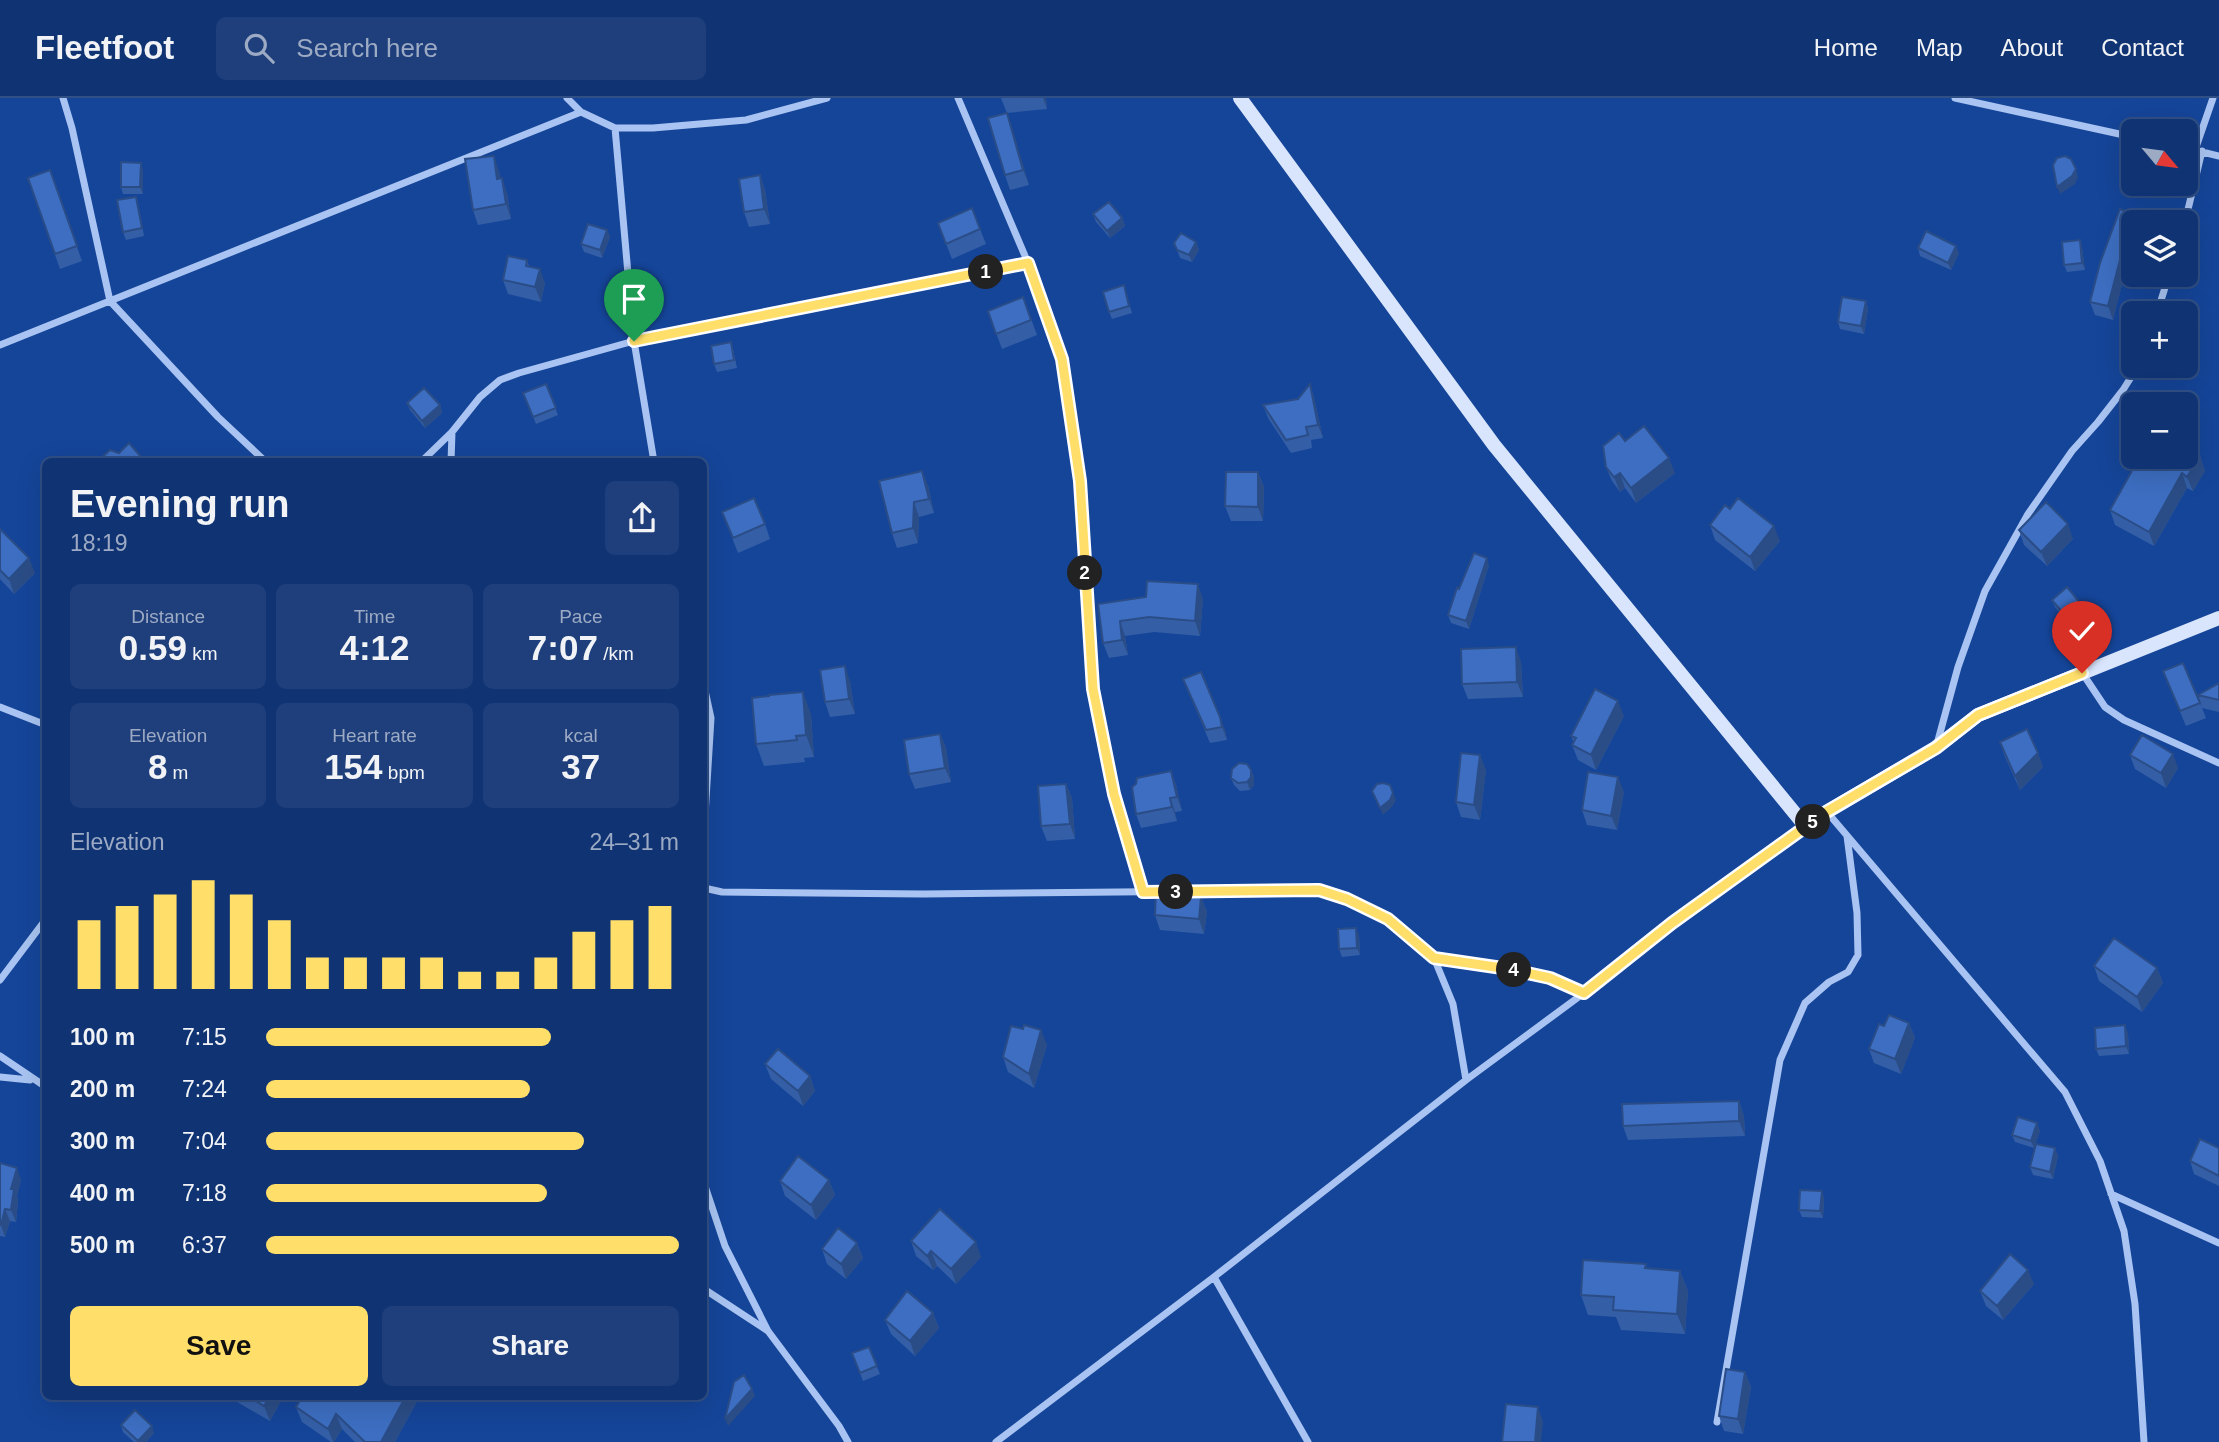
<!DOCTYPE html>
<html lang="en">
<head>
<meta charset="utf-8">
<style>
  body { margin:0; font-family:Helvetica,sans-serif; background:#1e3f7b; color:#f1f3f6; height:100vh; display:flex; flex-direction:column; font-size:26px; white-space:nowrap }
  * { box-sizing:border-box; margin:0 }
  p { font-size:23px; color:#9caac4 }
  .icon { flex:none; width:38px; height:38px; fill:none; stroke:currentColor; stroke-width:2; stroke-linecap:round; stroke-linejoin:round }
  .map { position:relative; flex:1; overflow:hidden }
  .sheet { position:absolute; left:42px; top:360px; width:665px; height:942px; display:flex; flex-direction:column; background:#103473; border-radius:10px; box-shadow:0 7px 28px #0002,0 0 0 2px #304f85 }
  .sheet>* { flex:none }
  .needle { width:46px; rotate:119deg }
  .fabs { position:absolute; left:2121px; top:21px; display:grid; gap:14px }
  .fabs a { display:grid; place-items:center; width:77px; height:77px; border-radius:10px; background:#103473; box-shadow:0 7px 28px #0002,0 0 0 2px #304f85; font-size:35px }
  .pin { position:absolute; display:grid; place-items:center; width:60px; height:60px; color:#fff; margin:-72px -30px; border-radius:50% 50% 50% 0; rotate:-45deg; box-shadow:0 0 7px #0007 }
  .pin .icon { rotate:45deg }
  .km { position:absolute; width:35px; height:35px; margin:-18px; border-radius:50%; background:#222; color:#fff; font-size:19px; line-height:35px; text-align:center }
  .round { display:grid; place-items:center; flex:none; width:74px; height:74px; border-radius:10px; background:#1e3f7b }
  .headline { display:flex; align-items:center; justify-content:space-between; height:119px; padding:0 28px }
  h1 { font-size:38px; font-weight:700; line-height:52px }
  .stats { display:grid; grid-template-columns:repeat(3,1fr); gap:10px; height:119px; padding:7px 28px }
  .stats div { display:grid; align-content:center; border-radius:10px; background:#1e3f7b; text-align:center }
  .stats b { font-size:35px; font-weight:700 }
  .stats small { font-size:19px; font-weight:400 }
  .stats p { font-size:19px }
  .chart { height:196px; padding:14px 28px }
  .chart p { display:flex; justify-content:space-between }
  .chart svg { width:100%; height:126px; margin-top:7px; stroke:#ffdf6a; stroke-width:6 }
  .button { display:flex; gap:14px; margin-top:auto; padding:14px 28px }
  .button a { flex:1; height:80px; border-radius:10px; background:#ffdf6a; color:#111; font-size:28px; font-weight:700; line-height:80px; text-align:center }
  .button a+a { background:#1e3f7b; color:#f1f3f6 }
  ul { padding:0 28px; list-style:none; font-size:23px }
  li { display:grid; grid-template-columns:112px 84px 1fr; align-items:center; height:52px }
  li i { height:18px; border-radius:9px; background:#ffdf6a }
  header { display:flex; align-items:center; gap:42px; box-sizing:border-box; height:98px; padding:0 35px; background:#103473; border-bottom:2px solid #304f85 }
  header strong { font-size:33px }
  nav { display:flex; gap:38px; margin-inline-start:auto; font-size:24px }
  .search { width:490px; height:63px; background:#1e3f7b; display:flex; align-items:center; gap:18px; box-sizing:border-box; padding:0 24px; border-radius:10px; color:#9caac4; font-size:26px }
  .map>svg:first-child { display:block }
</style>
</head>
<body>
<header>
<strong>Fleetfoot</strong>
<div class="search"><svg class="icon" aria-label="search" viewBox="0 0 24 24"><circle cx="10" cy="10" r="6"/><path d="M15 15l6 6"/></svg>Search here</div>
<nav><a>Home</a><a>Map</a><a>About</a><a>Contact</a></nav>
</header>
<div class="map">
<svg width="2219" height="1344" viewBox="0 0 2219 1344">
  <rect width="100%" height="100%" fill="#154599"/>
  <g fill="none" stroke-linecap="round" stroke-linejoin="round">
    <path stroke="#a9c4f2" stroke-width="7" d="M63 0 72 30 110 203 218 319 266 364
      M567 0 581 14 615 30H653L746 22 827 0
      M958 0 1028 165 1062 261 1080 383 1093 591 1114 696 1143 794
      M1955 0 2133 39
      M615 30 634 243 654 364
      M2186 50 2219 58
      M2195 52 2213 0
      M2185 124 2202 53
      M2157 215 2169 177
      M0 247 581 14
      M421 364 452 334 480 299 500 282 519 275 634 243 1028 165
      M451 364 452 334
      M2083 576 2105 609 2124 622 2219 665
      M704 588 711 620 704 734
      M0 609 46 627
      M1937 646 1958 569 1985 493 2028 416 2072 353 2098 324 2123 292 2138 268
      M1827 714 2065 994 2100 1063 2124 1133 2135 1206 2144 1344
      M704 790 722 794 923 796 1319 792 1347 801 1388 821 1434 860 1453 906 1466 982
      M1434 860 1509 871 1550 880 1584 895
      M0 882 46 821
      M0 958 46 989
      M0 979 30 982
      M704 1085 725 1148 768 1233 839 1328 848 1344
      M2111 1096 2219 1145
      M1214 1179 1308 1344
      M704 1191 768 1233
      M1717 1324 1780 962 1805 905 1829 884 1848 874 1858 857 1857 815 1847 738
      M996 1344 1214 1179 1466 982 1584 895 1672 825 1806 729"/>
    <path stroke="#d8e5fc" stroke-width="14" d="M1240 0 1494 347 1806 729 1827 714 1935 650 1978 617 2219 520"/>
  </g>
  <path fill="#345fa6" d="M1001 0H1046L1047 11 1007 15Z
    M1007 15 1029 87 1010 92 1005 77Z
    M50 72 82 163 60 171 28 80Z
    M143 72V96H123L121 89Z
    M499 73 500 81 507 95 511 121 478 127 473 112Z
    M760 77 765 92 770 126 749 129 744 114Z
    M138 106 144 138 126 142 123 134Z
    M1093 116 1122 120 1125 128 1110 140 1096 124Z
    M2133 124V174L2126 171 2113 222 2095 217 2090 204Z
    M938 125 980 131 986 146 952 161Z
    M607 132 610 139 602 160 584 154 581 146Z
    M1196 144 1199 152 1192 164 1180 160 1177 152Z
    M1918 150 1959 155 1951 172 1920 158Z
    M2082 150 2085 172 2067 174 2064 167Z
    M527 162 529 168 545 185 541 204 508 196 503 182Z
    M1126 195 1132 215 1112 221 1109 214Z
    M1023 199 1037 237 1002 251 988 213Z
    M1866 203 1868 211 1864 236 1840 231 1838 224Z
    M733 251 737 270 717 274 714 266Z
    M546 286 558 317 536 326 523 295Z
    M1310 286 1314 300 1323 340 1311 342 1312 350 1291 355 1268 320 1263 307 1298 301Z
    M407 305 440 307 442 315 425 330 410 312Z
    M2186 318 2194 335 2186 349 2200 358 2205 373 2193 393 2187 390 2154 448 2115 427 2110 412 2135 372Z
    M1625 343 1675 375 1636 405 1625 390 1620 394 1612 383 1606 369Z
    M1258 374 1264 389 1263 423H1231L1225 408Z
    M879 383 928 387 934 415 919 419 918 445 897 450 892 435Z
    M1730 411 1780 443 1755 473 1715 442 1710 427Z
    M722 414 765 426 770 441 738 455Z
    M0 431 35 475 14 496 0 481Z
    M2019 432 2073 441 2047 468 2024 447Z
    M1489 467 1469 531 1451 525 1448 517 1459 491Z
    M1203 501 1200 538 1154 534 1125 538 1128 557 1109 560 1103 545 1098 506Z
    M2052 502 2084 513 2069 527 2055 509Z
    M1521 564 1523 599 1468 601 1462 586Z
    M2163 573 2200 605 2206 620 2186 628Z
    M1183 581 1225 632 1227 642 1210 645Z
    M850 583 855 616 830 619 825 604Z
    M2219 585V614L2202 610 2198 597Z
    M811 616 814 659 804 660 805 664 764 668 756 646Z
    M1624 618 1596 672 1578 662 1572 647 1574 645 1571 638Z
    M940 636 946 650 951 684 915 691 909 676Z
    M2000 644 2038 655 2043 669 2020 692 2005 659Z
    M2130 657 2178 670 2166 690 2135 671Z
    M1251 672 1254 679V687L1250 692 1240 693 1234 687 1231 680Z
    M1486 672 1480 722 1461 719 1456 704Z
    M1171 673 1176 687 1182 713 1175 714 1177 723 1141 730 1136 716Z
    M1066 686 1072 700 1075 741 1047 743 1041 728Z
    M1624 694 1617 732 1587 727 1582 712Z
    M1201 799 1207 814 1204 836 1160 832 1155 817Z
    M1359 837 1360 857 1342 859 1339 851Z
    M2094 868 2157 870 2163 885 2142 914 2099 883Z
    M1909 925 1915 940 1901 976 1874 965 1869 951 1884 928Z
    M1023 931 1047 947 1034 990 1008 974 1003 959Z
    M2128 935 2129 956 2099 958 2096 951Z
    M765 966 810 978 815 993 803 1008 771 981Z
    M1739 1003 1744 1018 1745 1038 1628 1042 1623 1028Z
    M2040 1033 2034 1050 2015 1044 2012 1037Z
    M2055 1050 2058 1058 2053 1081 2033 1077 2030 1069Z
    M2219 1050V1088L2194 1076 2190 1063Z
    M0 1065 21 1082 17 1098 18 1103 16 1124 10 1123 5 1139 0 1138Z
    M829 1082 835 1097 816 1122 785 1098 780 1083Z
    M1824 1100 1823 1120 1802 1119 1799 1112Z
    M911 1143 981 1159 956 1186 937 1168 933 1172 916 1158Z
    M857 1145 863 1160 846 1181 827 1166 822 1151Z
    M1646 1166 1647 1170 1680 1173 1688 1193 1685 1236 1621 1232 1616 1219 1588 1217 1581 1197Z
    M2034 1186 2003 1222 1986 1208 1980 1193Z
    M933 1215 939 1230 915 1258 891 1236 885 1222Z
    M869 1249 880 1276 863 1283 852 1255Z
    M1745 1274 1751 1289 1743 1336 1724 1333 1719 1318Z
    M231 1298H279L281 1303 270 1323 232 1301Z
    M303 1298H420L395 1344H355L342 1331 334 1344H331L302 1324 296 1309Z
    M121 1327 154 1335 146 1344H134L123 1334Z"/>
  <path fill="#2b4d87" d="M1043 0H1046L1047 11Z
    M1007 15 1012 29 1029 87 1023 72Z
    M494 58 499 73 502 96 497 81Z
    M141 65 143 72V96L140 89Z
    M2076 71 2078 79 2075 86 2060 96 2057 89Z
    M760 77 765 92 770 126 764 111Z
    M502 80 507 95 511 121 506 106Z
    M1122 120 1125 128 1110 140 1107 133Z
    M607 132 610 139 602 160 600 152Z
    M2080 142 2082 150 2085 172 2082 165Z
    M1196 144 1199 152 1192 164 1189 157Z
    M1956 148 1959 155 1951 172 1948 165Z
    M2121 158 2126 171 2113 222 2108 208Z
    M540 171 545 185 541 204 535 189Z
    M1866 203 1868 211 1864 236 1861 228Z
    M1310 286 1314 300 1323 340 1318 327Z
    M440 307 442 315 425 330 422 323Z
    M2189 320 2194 335 2186 349V325Z
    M2200 358 2205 373 2193 393 2187 379Z
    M1669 360 1675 375 1636 405 1631 390Z
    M922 373 928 387 934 415 929 401Z
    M1258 374 1264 389 1263 423 1258 409Z
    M1620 375 1625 390 1620 394 1614 379Z
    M2182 375 2187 390 2154 448 2149 434Z
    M914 404 919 419 918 445 913 430Z
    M2068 426 2073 441 2047 468 2041 454Z
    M1774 428 1780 443 1755 473 1750 459Z
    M29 460 35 475 14 496 9 481Z
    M1487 460 1489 467 1469 531 1466 523Z
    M1198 486 1203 501 1200 538 1195 523Z
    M2081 506 2084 513 2069 527 2066 519Z
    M1120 523 1125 538 1128 557 1122 542Z
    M1516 549 1521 564 1523 599 1517 584Z
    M845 568 850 583 855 616 849 601Z
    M803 594 811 616 814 659 806 637Z
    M1618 603 1624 618 1596 672 1591 657Z
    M1220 619 1225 632 1227 642 1222 629Z
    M940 636 946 650 951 684 945 670Z
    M2038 655 2043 669 2020 692 2015 678Z
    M2173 656 2178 670 2166 690 2161 675Z
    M1480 657 1486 672 1480 722 1474 707Z
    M1251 672 1254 679V687L1250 692 1247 684Z
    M1171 673 1176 687 1182 713 1177 699Z
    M1618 679 1624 694 1617 732 1611 718Z
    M1066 686 1072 700 1075 741 1070 726Z
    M1393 695 1396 702 1392 709 1383 717 1380 710Z
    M1170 700 1175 714 1177 723 1172 709Z
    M1201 799 1207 814 1204 836 1199 821Z
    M1356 830 1359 837 1360 857 1357 850Z
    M2157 870 2163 885 2142 914 2137 899Z
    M1909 925 1915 940 1901 976 1895 961Z
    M2125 927 2128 935 2129 956 2126 948Z
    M1041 932 1047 947 1034 990 1029 976Z
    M810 978 815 993 803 1008 798 993Z
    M1739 1003 1744 1018 1745 1038 1739 1023Z
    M2037 1025 2040 1033 2034 1050 2031 1043Z
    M2055 1050 2058 1058 2053 1081 2050 1074Z
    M17 1070 21 1082 17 1098 18 1103 16 1124 11 1112V1091Z
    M829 1082 835 1097 816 1122 811 1107Z
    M1822 1093 1824 1100 1823 1120 1820 1113Z
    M5 1111 10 1123 5 1139 1 1127Z
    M976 1144 981 1159 956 1186 951 1171Z
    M857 1145 863 1160 846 1181 841 1166Z
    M931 1153 937 1168 933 1172 927 1158Z
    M2028 1172 2034 1186 2003 1222 1997 1208Z
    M1680 1173 1688 1193 1685 1236 1677 1216Z
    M933 1215 939 1230 915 1258 910 1243Z
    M1745 1274 1751 1289 1743 1336 1738 1321Z
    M752 1291 755 1298 728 1328 725 1321Z
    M270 1298H279L281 1303 270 1323 264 1308Z
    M406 1298H420L395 1344H381Z
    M1538 1309 1543 1324 1541 1344H1535Z
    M336 1316 342 1331 334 1344H333L328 1331Z
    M152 1328 154 1335 146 1344H138V1343Z"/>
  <path fill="#3d6ec1" stroke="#2b4d87" stroke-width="2" d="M1007 15 1023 72 1005 77 988 20Z
    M494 58 497 81 502 80 506 106 473 112 465 61Z
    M2065 58 2071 61 2076 71 2072 78 2057 89 2053 67 2057 60Z
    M121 64 141 65 140 89H121Z
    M50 72 77 148 55 156 28 80Z
    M760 77 764 111 744 114 739 81Z
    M136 99 142 130 123 134 117 102Z
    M1109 104 1122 120 1107 133 1093 116Z
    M972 110 980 131 946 146 938 125Z
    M2120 111 2151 124H2133V162L2121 158 2108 208 2090 204 2100 165Z
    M588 126 607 132 600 152 581 146Z
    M1926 133 1956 148 1948 165 1918 150Z
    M1181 135 1196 144 1189 157 1177 152 1174 145Z
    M2080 142 2082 165 2064 167 2062 144Z
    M508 158 527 162 526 168 540 171 535 189 503 182Z
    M1124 187 1129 208 1109 214 1103 194Z
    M1023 199 1031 222 996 236 988 213Z
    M1842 199 1866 203 1861 228 1838 224Z
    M731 244 734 262 714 266 711 248Z
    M546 286 556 310 533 319 523 295Z
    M1310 286 1318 327 1306 329 1308 337 1286 342 1263 307 1298 301Z
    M424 290 440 307 422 323 407 305Z
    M1644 328 1669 360 1631 390 1620 375 1614 379 1606 369 1603 348 1619 335 1625 343Z
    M129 345 142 360 138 364H97L110 352 119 355Z
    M2186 349 2200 358 2187 379 2182 375 2149 434 2110 412 2133 371 2135 372 2144 359H2186Z
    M922 373 929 401 914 404 913 430 892 435 879 383Z
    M1226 374H1258V409L1225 408Z
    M754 400 765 426 733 440 722 414Z
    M1738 400 1774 428 1750 459 1710 427 1725 407 1730 411Z
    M2046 404 2068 426 2041 454 2019 432Z
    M0 431 29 460 9 481 0 472Z
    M1474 455 1487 460 1466 523 1448 517 1457 490 1459 491Z
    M1147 483 1198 486 1195 523 1149 519 1120 523 1122 542 1103 545 1098 506 1146 499Z
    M2067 489 2081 506 2066 519 2052 502Z
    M1516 549 1517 584 1462 586 1461 551Z
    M2183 565 2200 605 2180 613 2163 573Z
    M845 568 849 601 825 604 820 572Z
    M1201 574 1220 619 1222 629 1206 632 1183 581Z
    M2219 585V602L2198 597Z
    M1595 591 1618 603 1591 657 1572 647 1576 640 1571 638Z
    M803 594 806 637 796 638 797 642 756 646 752 600 769 598V597Z
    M2027 631 2038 655 2015 678 2000 644Z
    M940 636 945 670 909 676 904 642Z
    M2142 637 2173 656 2161 675 2130 657Z
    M1461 655 1480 657 1474 707 1456 704Z
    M1239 665 1247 666 1251 672V679L1247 684 1238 685 1231 680 1232 671Z
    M1171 673 1177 699 1170 700 1172 709 1136 716 1132 689 1136 686 1137 680Z
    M1588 674 1618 679 1611 718 1582 712Z
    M1383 685 1390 687 1393 695 1390 702 1380 710 1372 693 1377 686Z
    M1066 686 1070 726 1041 728 1038 688Z
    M1156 794 1201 799 1199 821 1155 817Z
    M1356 830 1357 850 1339 851 1338 831Z
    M2114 840 2157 870 2137 899 2094 868Z
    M1889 917 1909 925 1895 961 1869 951 1879 926 1884 928Z
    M1024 927 1041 932 1029 976 1003 959 1011 928 1023 931Z
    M2125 927 2126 948 2096 951 2095 930Z
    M778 951 810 978 798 993 765 966Z
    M1739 1003V1023L1623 1028 1622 1006Z
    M2018 1019 2037 1025 2031 1043 2012 1037Z
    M2200 1041 2219 1050V1078L2190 1063Z
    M2036 1046 2055 1050 2050 1074 2030 1069Z
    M798 1058 829 1082 811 1107 780 1083Z
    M0 1065 17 1070 11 1091H14L11 1112 5 1111 1 1127H0Z
    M1800 1092 1822 1093 1820 1113 1799 1112Z
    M940 1111 976 1144 951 1171 931 1153 927 1158 911 1143Z
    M838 1130 857 1145 841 1166 822 1151Z
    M2010 1156 2028 1172 1997 1208 1980 1193Z
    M1583 1162 1646 1166 1645 1170 1680 1173 1677 1216 1613 1212 1614 1199 1581 1197Z
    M907 1193 933 1215 910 1243 885 1222Z
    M869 1249 877 1268 860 1275 852 1255Z
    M1726 1271 1745 1274 1738 1321 1719 1318Z
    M744 1277 752 1291 725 1321 734 1284Z
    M248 1298H270L264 1308Z
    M303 1298H406L381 1344H365L336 1316 328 1331 296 1309Z
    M1506 1306 1538 1309 1535 1344H1502Z
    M135 1312 152 1328 138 1343 121 1327Z"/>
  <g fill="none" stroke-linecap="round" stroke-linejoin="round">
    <g stroke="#fff" stroke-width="14">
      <path id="route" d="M634 243 1028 165 1062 261 1080 383 1093 591 1114 696 1143 794 1319 792 1347 801 1388 821 1434 860 1509 871 1550 880 1584 895 1672 825 1826 714 1936 650 1978 617 2082 575"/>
    </g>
    <use href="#route" stroke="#ffdf6a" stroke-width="9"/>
  </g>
</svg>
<div class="fabs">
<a><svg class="needle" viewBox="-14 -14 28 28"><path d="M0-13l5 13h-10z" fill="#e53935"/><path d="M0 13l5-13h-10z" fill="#9caac4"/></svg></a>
<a><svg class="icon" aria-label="layers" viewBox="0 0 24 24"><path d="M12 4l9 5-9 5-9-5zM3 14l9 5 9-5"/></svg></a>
<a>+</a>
<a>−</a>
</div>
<div class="pin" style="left:634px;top:243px;background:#1e9e55"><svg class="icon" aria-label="arrive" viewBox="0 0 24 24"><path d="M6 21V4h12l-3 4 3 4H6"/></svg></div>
<div class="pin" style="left:2082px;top:575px;background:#d93025"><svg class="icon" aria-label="check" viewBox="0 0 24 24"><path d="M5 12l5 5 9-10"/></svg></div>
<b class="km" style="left:986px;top:174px">1</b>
<b class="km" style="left:1085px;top:475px">2</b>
<b class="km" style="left:1176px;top:794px">3</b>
<b class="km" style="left:1514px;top:872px">4</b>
<b class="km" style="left:1813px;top:724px">5</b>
<section class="sheet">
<div class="headline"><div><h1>Evening run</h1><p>18:19</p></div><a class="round"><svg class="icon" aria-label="share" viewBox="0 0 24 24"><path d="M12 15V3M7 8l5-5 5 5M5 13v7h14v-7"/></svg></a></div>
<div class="stats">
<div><p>Distance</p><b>0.59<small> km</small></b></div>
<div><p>Time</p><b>4:12</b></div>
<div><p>Pace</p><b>7:07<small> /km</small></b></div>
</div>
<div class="stats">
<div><p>Elevation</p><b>8<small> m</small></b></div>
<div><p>Heart rate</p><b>154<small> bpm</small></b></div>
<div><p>kcal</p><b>37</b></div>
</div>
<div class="chart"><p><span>Elevation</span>24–31 m</p>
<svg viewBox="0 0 160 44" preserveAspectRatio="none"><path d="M5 44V20M15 44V15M25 44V11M35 44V6M45 44V11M55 44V20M65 44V33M75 44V33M85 44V33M95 44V33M105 44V38M115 44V38M125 44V33M135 44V24M145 44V20M155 44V15"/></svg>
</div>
<ul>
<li><b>100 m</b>7:15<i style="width:69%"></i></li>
<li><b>200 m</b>7:24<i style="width:64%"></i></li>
<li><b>300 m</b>7:04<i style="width:77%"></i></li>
<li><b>400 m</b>7:18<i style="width:68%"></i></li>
<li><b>500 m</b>6:37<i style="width:100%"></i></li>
</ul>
<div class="button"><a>Save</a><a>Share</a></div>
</section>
</div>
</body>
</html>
